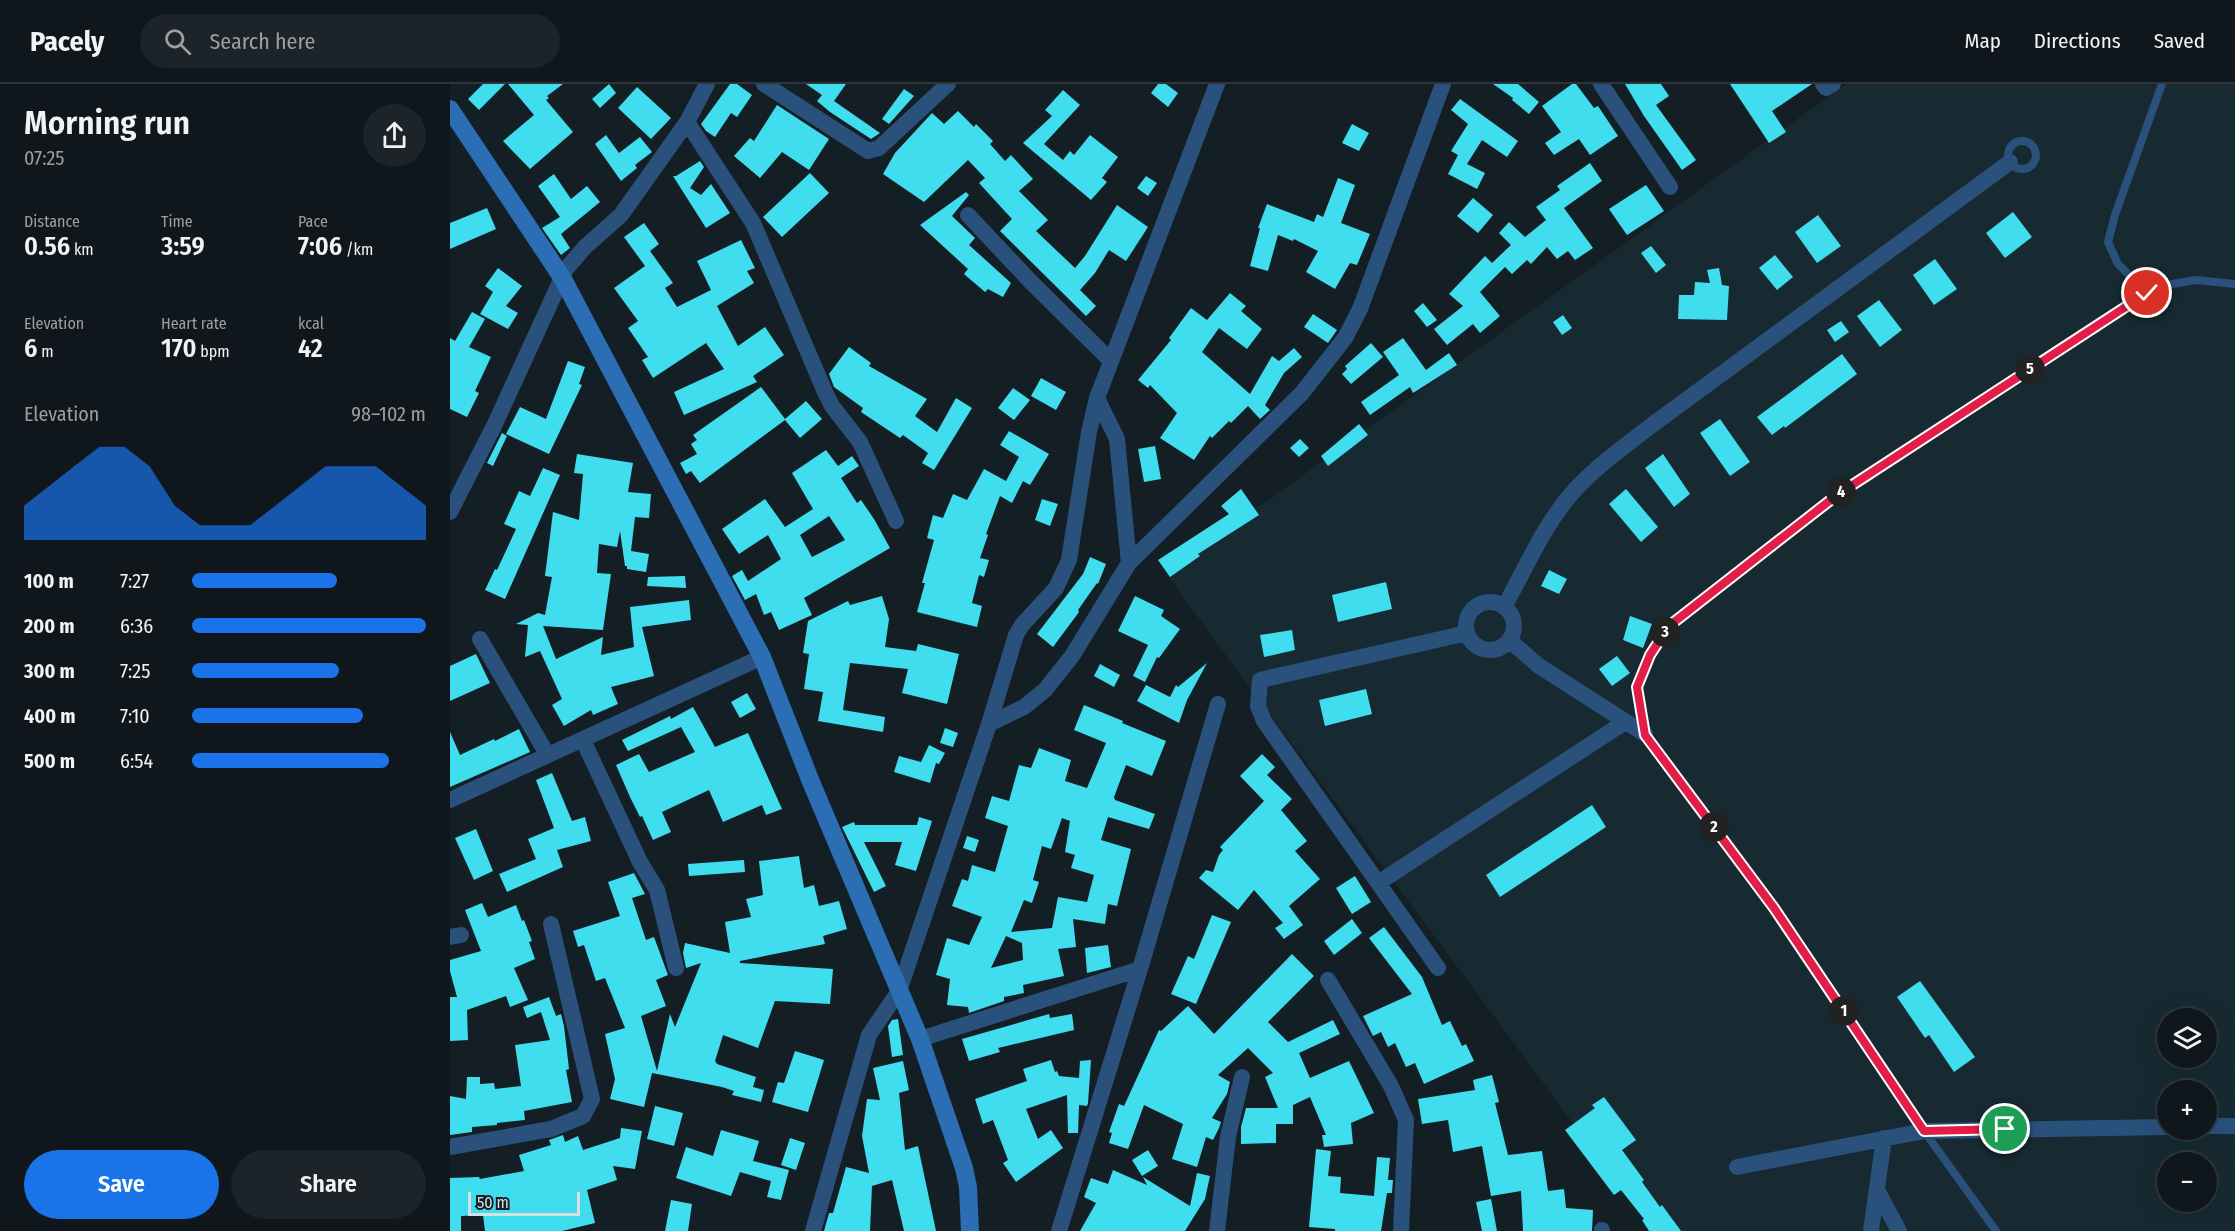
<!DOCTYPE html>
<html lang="en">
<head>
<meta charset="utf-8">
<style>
  body { margin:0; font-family:"Fira Sans Condensed",sans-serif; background:#1d2429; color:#f1f3f6; height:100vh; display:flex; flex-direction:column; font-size:22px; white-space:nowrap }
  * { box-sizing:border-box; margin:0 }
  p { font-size:20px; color:#9b9fa3 }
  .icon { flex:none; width:33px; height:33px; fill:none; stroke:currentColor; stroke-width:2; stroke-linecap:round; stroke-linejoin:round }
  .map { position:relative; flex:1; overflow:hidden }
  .sheet { display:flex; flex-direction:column; background:#0f171c; width:450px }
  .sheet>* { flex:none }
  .controls { position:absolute; left:1707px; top:924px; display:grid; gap:12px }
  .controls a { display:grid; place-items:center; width:60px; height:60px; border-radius:50%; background:#0f171c; box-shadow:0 6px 24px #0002,0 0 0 2px #2f363b; font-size:30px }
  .scale { position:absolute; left:18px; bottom:15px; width:112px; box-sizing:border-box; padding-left:6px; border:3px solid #d8dfe3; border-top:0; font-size:16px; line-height:21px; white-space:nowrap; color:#d8dfe3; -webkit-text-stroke:4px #141f25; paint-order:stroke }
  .pin { position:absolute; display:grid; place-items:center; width:51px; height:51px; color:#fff; margin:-26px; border:3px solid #fff; border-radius:50%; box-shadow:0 2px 6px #0007 }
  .km { position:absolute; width:30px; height:30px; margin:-15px; border-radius:50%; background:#222; color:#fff; font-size:16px; line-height:30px; text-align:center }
  .round { display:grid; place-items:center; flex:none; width:63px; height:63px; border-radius:32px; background:#1d2429 }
  .head { display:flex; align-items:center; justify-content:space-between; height:102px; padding:0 24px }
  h1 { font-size:33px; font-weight:600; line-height:45px }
  .stats { display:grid; grid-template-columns:repeat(3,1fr); gap:9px; height:102px; padding:6px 24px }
  .stats div { display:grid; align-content:center }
  .stats b { font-size:26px; font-weight:600 }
  .stats small { font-size:16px; font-weight:400 }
  .stats p { font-size:16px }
  .chart { height:168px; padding:12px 24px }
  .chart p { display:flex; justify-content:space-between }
  .chart svg { width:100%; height:108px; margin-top:6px; fill:#1a73e8; opacity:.7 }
  .primary-button { display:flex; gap:12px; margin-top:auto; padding:12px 24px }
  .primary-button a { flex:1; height:69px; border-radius:36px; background:#1a73e8; color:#fff; font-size:24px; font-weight:600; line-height:69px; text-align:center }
  .primary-button a+a { background:#1d2429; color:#f1f3f6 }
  ul { padding:0 24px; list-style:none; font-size:20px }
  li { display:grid; grid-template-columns:96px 72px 1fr; align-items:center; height:45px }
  li i { height:15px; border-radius:8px; background:#1a73e8 }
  header { display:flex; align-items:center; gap:36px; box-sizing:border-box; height:84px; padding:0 30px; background:#0f171c; border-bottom:2px solid #2f363b }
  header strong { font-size:28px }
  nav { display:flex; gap:33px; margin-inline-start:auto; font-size:21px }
  .search { width:420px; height:54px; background:#1d2429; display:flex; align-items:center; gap:15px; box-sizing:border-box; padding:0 21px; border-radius:33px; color:#9b9fa3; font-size:22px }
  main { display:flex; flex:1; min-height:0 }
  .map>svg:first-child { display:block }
</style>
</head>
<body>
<header>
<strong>Pacely</strong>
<div class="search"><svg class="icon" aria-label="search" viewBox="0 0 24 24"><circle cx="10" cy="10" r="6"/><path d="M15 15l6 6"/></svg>Search here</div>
<nav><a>Map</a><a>Directions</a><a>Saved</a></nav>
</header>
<main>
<section class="sheet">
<div class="head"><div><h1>Morning run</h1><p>07:25</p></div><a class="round"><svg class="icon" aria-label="share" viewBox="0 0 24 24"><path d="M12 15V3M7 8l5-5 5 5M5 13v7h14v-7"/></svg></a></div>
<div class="stats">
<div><p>Distance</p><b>0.56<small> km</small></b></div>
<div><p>Time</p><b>3:59</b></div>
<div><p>Pace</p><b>7:06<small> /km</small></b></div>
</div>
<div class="stats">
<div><p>Elevation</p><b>6<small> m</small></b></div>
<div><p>Heart rate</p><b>170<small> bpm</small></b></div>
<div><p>kcal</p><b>42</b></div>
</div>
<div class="chart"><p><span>Elevation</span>98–102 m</p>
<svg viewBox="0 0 160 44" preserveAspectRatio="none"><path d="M0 44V30L10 22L20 14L30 6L40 6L50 14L60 30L70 38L80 38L90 38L100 30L110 22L120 14L130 14L140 14L150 22L160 30V44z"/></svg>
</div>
<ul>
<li><b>100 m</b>7:27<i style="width:62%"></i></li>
<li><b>200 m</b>6:36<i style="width:100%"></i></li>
<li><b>300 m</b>7:25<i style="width:63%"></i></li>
<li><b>400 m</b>7:10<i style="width:73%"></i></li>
<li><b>500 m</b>6:54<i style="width:84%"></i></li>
</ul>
<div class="primary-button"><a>Save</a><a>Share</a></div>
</section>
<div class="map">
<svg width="1785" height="1147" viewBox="0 0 1785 1147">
  <rect width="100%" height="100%" fill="#141f25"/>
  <path fill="#172a32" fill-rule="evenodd" d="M1396 0H1785V1147H1203L716 490ZM1718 934H1756V974H1718ZM1718 1006H1756V1046H1718ZM1718 1078H1756V1118H1718Z"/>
  <path fill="#40ddef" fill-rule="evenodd" d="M33 0H55L29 26 18 15Z
    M58 0H113L97 12 99 14 96 16 123 48 80 85 53 57 84 31Z
    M159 0 166 9 150 24 142 15Z
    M280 0H287L302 11 287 33 281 29 265 53 256 47 251 40Z
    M356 0H396L384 17 430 49 421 55 380 28 367 17 372 11Z
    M708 0H716L728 9 718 23 701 9Z
    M1043 0H1068L1089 18 1079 30 1062 16 1063 14Z
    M1122 0H1126L1144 24 1148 22 1168 52 1140 71 1129 55 1104 71 1095 59 1111 48 1092 22Z
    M1175 0H1211L1219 12 1206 21 1246 76 1232 86 1194 32Z
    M1280 0H1362L1322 27 1336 48 1319 59Z
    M187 3 221 34 201 55 168 24Z
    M454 5 464 12 439 40 432 35Z
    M613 6 630 21 594 60 613 76 620 67 624 71 640 51 668 73 652 94 657 98 641 116 573 59 602 32 595 26Z
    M1010 15 1068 57 1057 73 1032 56 1017 80 1035 89 1027 105 998 90 1008 71 1001 67 1018 40 1001 26Z
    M327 21 379 55 359 86 332 68 310 94 284 72 300 54 304 57Z
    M508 27 524 43 526 40 543 57 540 60 555 77 561 71 583 95 569 107 598 136 586 147 625 184 635 172 667 121 698 143 676 177 659 166 645 189 630 206 646 222 636 232 550 147 562 135 529 99 535 94 518 76 474 118 433 90 445 69 482 29 494 40Z
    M902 40 919 49 909 67 892 59Z
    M156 51 169 69 190 53 202 68 185 81 187 84 171 97 145 60Z
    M250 77 254 83 240 104 251 111 261 100 280 129 256 144 223 92H226Z
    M1140 79 1152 97 1114 124 1143 164 1125 176 1118 167 1107 175 1097 163 1081 180 1077 176 1062 190 1055 183 1030 208 1050 232 1030 249 1023 240 997 261 984 245 1013 222 999 210 1035 172 1042 179 1061 161 1049 149 1059 138 1075 153 1096 136 1086 123 1110 106 1107 102Z
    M360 89 379 109 332 153 313 133Z
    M104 90 121 115 137 102 150 118 111 150 120 164 111 171 92 144 110 133 88 102Z
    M696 92 707 99 698 112 687 104Z
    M888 94 905 101 891 139 920 150 907 181 900 179 885 205 856 188 868 167 844 155 843 157 828 151 818 187 800 182 810 144H808L817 120 864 138 867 130 873 133Z
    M1196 101 1214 127 1177 151 1159 125Z
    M516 108 519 111 502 132 525 154 519 161 561 199 553 213 538 205 535 208 514 190 518 185 470 141Z
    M1023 114 1043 131 1028 149 1007 132Z
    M37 124 46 145 0 165V139Z
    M1563 128 1582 153 1555 174 1536 149Z
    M1368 131 1391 162 1367 179 1345 148Z
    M194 139 209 160 200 167 223 199 215 204 227 223 261 206 247 177 291 156 305 184 297 187 304 199 267 222 288 262 315 243 334 271 303 292 307 298 234 331 224 308 274 285 256 259 203 294 192 276 198 273 178 244 188 237 164 204 195 182 174 153Z
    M1201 162 1216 181 1206 189 1191 169Z
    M1325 171 1343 193 1327 206 1309 184Z
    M1485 175 1507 205 1484 221 1463 191Z
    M48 184 72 202 56 222 68 229 58 245 30 230 43 208 35 202Z
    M1269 184 1272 201 1279 202 1277 236 1228 235 1229 211H1244L1245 198 1260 199 1257 186Z
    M780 209 796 222 791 227 812 245 797 265 769 244 752 268 800 310 822 272 829 277 844 264 852 273 834 289 815 321 820 326 810 335 798 322 781 339 779 337 762 354 760 352 744 376 710 354 727 329 700 301 698 304 688 296 721 256 719 254 741 224 757 236Z
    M1429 216 1452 246 1430 263 1407 232Z
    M973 219 987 236 977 243 964 227Z
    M22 228 35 235 19 263 41 273 25 307 29 309 17 333 0 325V254L5 257Z
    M863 230 887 246 878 259 854 243Z
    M1113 231 1122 244 1112 251 1103 238Z
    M1391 237 1399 248 1385 258 1377 246Z
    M953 254 976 286 999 269 1007 281 963 309 960 303 920 331 911 318 949 291 933 268Z
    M921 259 933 273 901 300 892 290 897 285 895 282Z
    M399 263 421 279 419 282 477 315 465 332 487 348 506 314 522 324 484 386 472 379 478 369 453 351 450 354 411 328 413 324 384 303 379 290Z
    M1392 270 1407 290 1335 344 1334 342 1322 351 1307 333Z
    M118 277 135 283 129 300 132 301 99 370 56 350 70 323 96 335Z
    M591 294 616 308 606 326 581 312Z
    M311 303 335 335 356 317 372 335 350 354 335 336 250 399 241 387 236 390 230 379 247 370 241 360 247 356 243 351Z
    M563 304 580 316 564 336 548 324Z
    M1270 335 1300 378 1280 392 1250 349Z
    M909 340 918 351 878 382 871 372Z
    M559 347 599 370 580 401 573 397 562 419 550 412 536 450 538 451 530 474 539 476 534 493 529 491 522 519 532 522 527 543 467 528 475 499H472L484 456 477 454 483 431 493 434 503 410 517 416 534 385 556 397 569 373 550 361Z
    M52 349 57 352 43 382 37 379Z
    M850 355 859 364 849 373 840 364Z
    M705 362 711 395 694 398 688 365Z
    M376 366 388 382 402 372 409 382 391 394 407 419 411 416 424 435 440 464 354 514 362 531 329 546 321 528 314 531 306 510 295 516 282 492 292 486 298 497 331 475 318 451 289 470 272 445 315 415 335 443 363 425 342 389ZM379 432 395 456 362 473 350 451Z
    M127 370 183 379 178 408 201 410 199 434 185 433 181 467 199 470 196 488 177 485V482H175L170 447 167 463 149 460 147 489 161 490 153 546 93 542 106 575 153 553 151 571 184 563 180 523 239 516 241 536 192 543 204 592 161 603 168 620 143 631 141 626 114 642 102 621 112 615 90 567 75 573 78 541 66 540 88 529 95 531 102 493 95 492 103 428 129 436 133 390 124 389Z
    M1213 370 1240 410 1224 423 1195 384Z
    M93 384 110 391 55 515 35 506 45 485 47 486 66 445 54 440 69 407 80 412Z
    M791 405 809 431 748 470 750 472 720 493 708 476 779 430 771 422Z
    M1176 405 1208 443 1191 458 1159 420Z
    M592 415 608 420 600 442 585 436Z
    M640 473 656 480 648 500 647 499 628 526 629 528 603 563 587 550 633 490Z
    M1099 486 1117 495 1109 510 1091 502Z
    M235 492 236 504 197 502 198 493Z
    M936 498 942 525 888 538 882 511Z
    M432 512 439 535 435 563 466 567 468 560 509 570 497 620 452 609 458 585 400 579 393 626 435 633 433 648 368 637 373 608 354 605 359 570 353 569 358 537 398 517 400 521Z
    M685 512 714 526 711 532 730 545 709 574 707 573 695 598 683 592 698 561 668 547Z
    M1180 532 1202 540 1193 564 1173 556Z
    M842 546 845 566 814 573 810 551Z
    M26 570 40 599 0 617V582Z
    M1167 572 1180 589 1162 602 1149 585Z
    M757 579 737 616 729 639 687 617 696 601 720 613 726 601 728 603Z
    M650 580 670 591 664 603 644 592Z
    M916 605 922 630 875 642 869 616Z
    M297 609 306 625 290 634 281 618Z
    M634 621 673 637 672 639 716 657 702 692 676 681 664 713 665 716 705 730 699 745 658 733 651 756 681 765 667 822 658 820 655 840 623 835 626 863 608 865 614 892 573 901 574 909 554 913V917L519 929 518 923 497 921 500 895 486 891 497 854 519 861 532 833 502 822 512 795 518 797 522 781 545 788 558 742 535 734 542 712 559 717 569 681 581 684 589 664 621 676 615 697 637 704 656 659 624 646ZM612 734 620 737 615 768 625 771 621 784 644 791 637 818 608 813 602 844 561 848 574 816 582 819 589 798 583 796 592 762 601 765ZM556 852 572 859 573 876 541 884Z
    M243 623 265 663 298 649 332 725 316 731 312 721 273 738 259 706 212 728 221 748 203 756 192 732 190 733 180 713 166 681 189 670 199 688 245 668 231 643 178 667 172 656 220 632 221 635Z
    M495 644 508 649 503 663 490 659Z
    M69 645 80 668 0 703V648L10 671 44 655 45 657Z
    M479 661 495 669 489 680 486 679 480 699 444 688 449 672 471 678Z
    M812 670 825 683 817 691 842 715 831 726 857 757 845 767 870 795 839 822 853 841 834 855 825 844 833 839 804 806 788 826 749 794 756 786 763 788 769 771 773 766 770 763 814 717 790 692Z
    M102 689 122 737 135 733 141 757 107 766 113 783 57 808 49 790 86 775 78 755 104 744 86 696Z
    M1142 721 1156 743 1050 813 1036 791Z
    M469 733 482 737 466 787 445 781 452 758H414L436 802 424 808 392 743 404 738 405 741H467Z
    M26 745 43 787 24 796 5 754Z
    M517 752 529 756 525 768 513 764Z
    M349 772 354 804 364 801 369 822 389 817 397 845 373 852 375 860 290 877V879L383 885 380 920 325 917 308 964 273 951 265 977 267 980 306 993 303 1003 314 1006 311 1018 282 1011 284 1007 272 1003 202 989 194 1023 160 1015 165 995 155 950 175 944 155 894 146 897 134 861 128 863 123 847 170 832 158 798 184 789 195 810 182 814 196 856 204 853 218 891 206 896 216 922 191 932 207 987 220 930 225 943 251 879 236 884 233 869 235 859 280 869 275 838 301 833 296 815 313 811 309 777Z
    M294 776 295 788 239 792 238 780Z
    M905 792 921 818 902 830 886 804Z
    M32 819 38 833 66 821 72 837 74 836 82 857 79 858 85 875 64 884 78 916 60 923 56 912 17 926 18 956 0 957V913H7L0 887V876L31 867 15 826Z
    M762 831 781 838 746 920 721 910 738 872 744 875Z
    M902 835 912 849 884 871 874 857Z
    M934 843 972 893 992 941 1000 937 1012 962 1016 960 1024 977 974 1000 965 979 956 983 945 959 938 963 931 948 923 952 913 932 962 910 919 854Z
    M658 861 661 883 637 889 635 864Z
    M842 870 864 892 818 938 838 958 883 936 890 950 849 969 860 994 899 977 924 1029 901 1039 903 1060 874 1063 872 1051H876L860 1013 843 1021V1040H826V1059L791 1060V1043L796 1024H828L815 993 823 989 798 964 768 991 780 998 777 1010 762 1034 771 1038 769 1044 763 1056 756 1053 747 1083 722 1075 733 1040 694 1021 678 1065 659 1059 662 1049 659 1048 669 1020 674 1022 709 946 711 947 738 922 764 950Z
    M1470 897 1525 973 1504 988 1479 951 1475 954 1447 913Z
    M99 913 106 932 111 930 114 942 119 985 116 986 122 1018 74 1027 75 1036 47 1039V1041L22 1043V1048L0 1051V1012L16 1015 17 993H30V1000L44 999 45 1005 71 1002 65 961 100 956 91 928 77 934 73 923Z
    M599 930 600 934 622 930 624 946 548 964 550 968 519 977 512 955Z
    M448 935 453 971 442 973 438 942 442 936Z
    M345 967 374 976 358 1028 322 1018 328 998 334 999Z
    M601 976 605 988 607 987 609 992 629 994 630 977 641 976 638 1019 637 1022 629 1021 628 1049H618L617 1011 576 1025 588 1055 601 1046 613 1064 566 1098 553 1079 558 1076 543 1036 533 1040 525 1015 577 997 573 985Z
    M453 977 459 1006 449 1009 455 1066 468 1062 486 1147H454L442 1096 422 1102 420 1147H374L379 1129H383L396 1083 419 1089 412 1052 417 1015 430 1016 423 984Z
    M1042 991 1049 1018 1045 1019 1058 1071 1092 1067 1098 1107 1114 1105 1116 1124 1143 1126 1142 1147H1073L1071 1107 1041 1112 1032 1062 1003 1068 998 1036 972 1040 968 1015 1025 1006 1023 996Z
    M1154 1013 1186 1056 1172 1066 1194 1096 1192 1098 1210 1123 1212 1121 1231 1147H1199L1192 1136 1194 1135 1171 1106 1164 1111 1115 1046 1145 1024 1142 1021Z
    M205 1022 233 1029 224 1062 197 1055Z
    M171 1044 192 1047 185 1085 163 1082 167 1096 137 1106 145 1139 112 1147H35L33 1131 11 1132V1147H0V1094L29 1093 30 1095 74 1087 69 1071 101 1061 99 1056 113 1051 115 1058 128 1052 133 1066 170 1054Z
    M271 1046 309 1057 303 1077 339 1086 331 1116 317 1113 321 1097 290 1088 281 1112 226 1094 236 1063 263 1072Z
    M340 1054 355 1059 346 1086 331 1081Z
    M866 1065 881 1067 878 1092 891 1093 890 1109 924 1112 927 1073 940 1074 938 1096H943L942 1109H937L931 1147H885V1145L859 1143Z
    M698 1066 708 1082 692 1092 682 1076Z
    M663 1086 697 1101 693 1093 740 1122 747 1089 760 1092 755 1115 735 1147H630L646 1119 634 1113 641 1094 658 1100Z
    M1041 1115 1047 1147H1032L1026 1118Z
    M221 1116 242 1120 238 1147H215Z"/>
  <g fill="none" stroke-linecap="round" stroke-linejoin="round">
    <path stroke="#2a517c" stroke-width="8" d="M1558 71a14 14 0 1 1 28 0a14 14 0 1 1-28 0Z
      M1697 209 1668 180 1658 158 1665 131 1712 0
      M1546 1147 1474 1047 1324 824 1195 650 1187 603 1200 571 1219 542 1387 411 1697 209 1722 200 1746 196 1785 200"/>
    <path stroke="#2a517c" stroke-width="16" d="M314 0 418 67 429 64 498 0
      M1151 0 1220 103
      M1373 0 1376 4 1383 0
      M237 38 303 139 375 308 382 322 410 358 446 437
      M518 131 581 198 660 276
      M0 428 44 342 116 185 135 163 171 131 237 38 257 0
      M679 479 852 309 895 254 910 225 993 0
      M1016 542a24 24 0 1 1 48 0a24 24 0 1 1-48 0Z
      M1054 523C1076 484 1094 440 1124 407 1145 383 1173 364 1198 344L1560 78
      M30 555 97 670
      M1059 556 1089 582 1195 650
      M539 640 566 551 572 541 606 504 619 476 639 348 647 314 767 0
      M133 656 190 778 207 806 226 884
      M0 716 312 573
      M928 799 1175 638
      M0 853 11 851
      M988 884 814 637 808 622 810 596 1017 549
      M878 896 941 1002 956 1036 951 1147
      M470 955 690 885
      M1756 1042H1785
      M0 1063 101 1045 133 1032 142 1015 101 840
      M1287 1083 1474 1047 1718 1043
      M1427 1106 1449 1147
      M1152 1146V1147
      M363 1147 419 951 449 907 539 640 574 623 595 606 622 572 679 479 667 355 647 314
      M609 1147 690 885 768 620
      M767 1147 778 1053 792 993
      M1421 1147 1434 1054"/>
    <path stroke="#2b6eb3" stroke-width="18" d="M0 25 113 195 312 573 361 698 470 955 514 1084 518 1103 520 1147"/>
  </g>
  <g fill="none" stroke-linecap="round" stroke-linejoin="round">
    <g stroke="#fff" stroke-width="12">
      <path id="route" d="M1555 1045 1474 1047 1324 824 1195 651 1187 603 1200 571 1219 542 1387 411 1697 209"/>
    </g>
    <use href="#route" stroke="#e11d48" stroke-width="8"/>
  </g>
</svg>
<div class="controls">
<a><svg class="icon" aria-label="layers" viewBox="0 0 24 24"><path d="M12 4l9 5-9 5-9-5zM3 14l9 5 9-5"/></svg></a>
<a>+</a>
<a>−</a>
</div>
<div class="scale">50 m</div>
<div class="pin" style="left:1555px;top:1045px;background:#1e9e55"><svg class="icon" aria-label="arrive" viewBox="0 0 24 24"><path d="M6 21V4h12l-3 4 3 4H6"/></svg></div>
<div class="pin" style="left:1697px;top:209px;background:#d93025"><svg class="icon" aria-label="check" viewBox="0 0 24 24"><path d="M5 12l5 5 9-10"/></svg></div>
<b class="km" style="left:1394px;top:927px">1</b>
<b class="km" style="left:1264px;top:743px">2</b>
<b class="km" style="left:1215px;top:548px">3</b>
<b class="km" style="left:1391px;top:408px">4</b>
<b class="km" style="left:1580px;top:285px">5</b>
</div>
</main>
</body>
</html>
